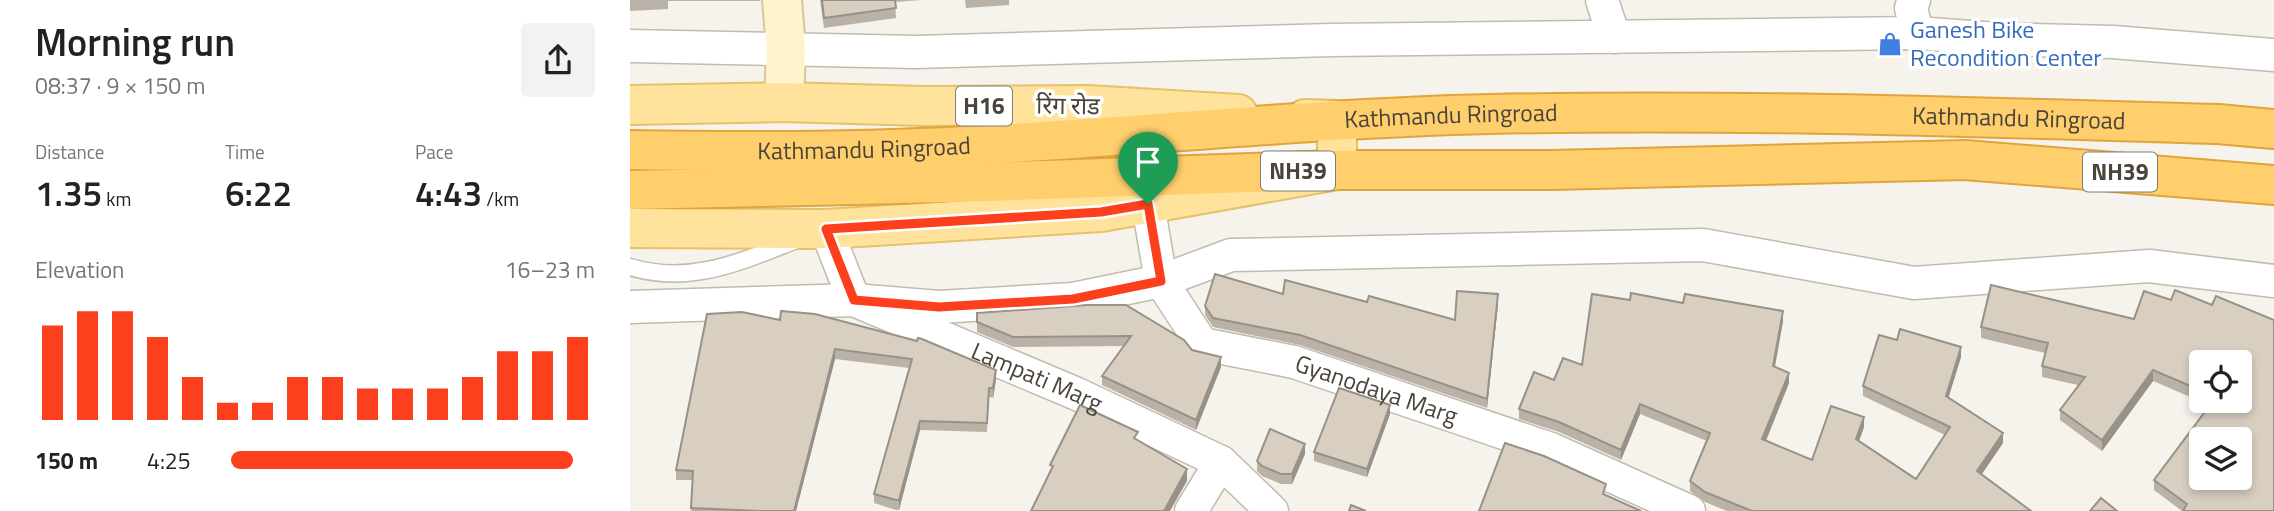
<!DOCTYPE html>
<html lang="en">
<head>
<meta charset="utf-8">
<style>
  body { margin:0; font-family:"Titillium Web","Noto Sans Devanagari",sans-serif; background:#f2f2f2; color:#222; height:100vh; display:flex; flex-direction:column; font-size:26px; white-space:nowrap }
  * { box-sizing:border-box; margin:0 }
  p { font-size:23px; color:#767676 }
  .icon { flex:none; width:38px; height:38px; fill:none; stroke:currentColor; stroke-width:2; stroke-linecap:round; stroke-linejoin:round }
  .map { position:relative; flex:1; overflow:hidden }
  .panel { display:flex; flex-direction:column; background:#fff; width:630px }
  .panel>* { flex:none }
  .buttons { position:absolute; left:1559px; top:350px; display:grid; gap:14px }
  .buttons a { display:grid; place-items:center; width:63px; height:63px; border-radius:7px; background:#fff; box-shadow:0 4px 10px #0003; font-size:35px }
  .pin { position:absolute; display:grid; place-items:center; width:60px; height:60px; color:#fff; margin:-72px -30px; border-radius:50% 50% 50% 0; rotate:-45deg; box-shadow:0 0 7px #0007 }
  .pin .icon { rotate:45deg }
  .round { display:grid; place-items:center; flex:none; width:74px; height:74px; border-radius:7px; background:#f2f2f2 }
  .summary { display:flex; align-items:center; justify-content:space-between; height:119px; padding:0 35px }
  h1 { font-size:38px; font-weight:600; line-height:52px }
  .figures { display:grid; grid-template-columns:repeat(3,1fr); gap:10px; height:119px; padding:7px 35px }
  .figures div { display:grid; align-content:center }
  .figures b { font-size:35px; font-weight:600 }
  .figures small { font-size:19px; font-weight:400 }
  .figures p { font-size:19px }
  .chart { height:196px; padding:14px 35px }
  .chart p { display:flex; justify-content:space-between }
  .chart svg { width:100%; height:126px; margin-top:7px; stroke:#fc3f1d; stroke-width:6 }
  ul { padding:0 35px; list-style:none; font-size:23px }
  li { display:grid; grid-template-columns:112px 84px 1fr; align-items:center; height:52px }
  li i { height:18px; border-radius:9px; background:#fc3f1d }
  main { display:flex; flex:1; min-height:0 }
  .map>svg:first-child { display:block }
</style>
</head>
<body>
<main>
<section class="panel">
<div class="summary"><div><h1>Morning run</h1><p>08:37 · 9 × 150 m</p></div><a class="round"><svg class="icon" aria-label="share" viewBox="0 0 24 24"><path d="M12 15V3M7 8l5-5 5 5M5 13v7h14v-7"/></svg></a></div>
<div class="figures">
<div><p>Distance</p><b>1.35<small> km</small></b></div>
<div><p>Time</p><b>6:22</b></div>
<div><p>Pace</p><b>4:43<small> /km</small></b></div>
</div>
<div class="chart"><p><span>Elevation</span>16–23 m</p>
<svg viewBox="0 0 160 44" preserveAspectRatio="none"><path d="M5 44V11M15 44V6M25 44V6M35 44V15M45 44V29M55 44V38M65 44V38M75 44V29M85 44V29M95 44V33M105 44V33M115 44V33M125 44V29M135 44V20M145 44V20M155 44V15"/></svg>
</div>
<ul>
<li><b>150 m</b>4:25<i style="width:94%"></i></li>
</ul>
</section>
<div class="map">
<svg width="1644" height="511" viewBox="0 0 1644 511">
  <rect width="100%" height="100%" fill="#f6f3ec"/>
  <g fill="none" stroke-linecap="round" stroke-linejoin="round">
    <g stroke="#c2bbae" stroke-width="19">
      <path id="lane" d="M0 267C60 285 110 262 164 241"/>
    </g>
    <g stroke="#c2bbae" stroke-width="35">
      <g id="street">
        <path d="M972 0 984 37"/>
        <path d="M1284 0 1281 8 1287 33"/>
        <path d="M0 46 286 52 701 40 1287 33 1367 39 1483 42 1644 55"/>
        <path id="s1" d="M518 204 531 281 572 344 664 362 921 449 1059 511"/>
        <path id="s2" d="M196 229 224 300 447 394 591 462 642 511"/>
        <path d="M0 307 224 300 309 307 443 299 531 281 601 255 1073 245 1284 283 1519 266 1644 281"/>
        <path d="M561 511 591 462"/>
      </g>
    </g>
    <g stroke="#d6c79b" stroke-width="42">
      <path id="secondary" d="M152 0 156 49 154 102"/>
    </g>
    <g stroke="#e6c16a" stroke-width="42">
      <path id="primary" d="M0 105 154 102 293 106 457 105 608 114
        M0 228 196 229 471 212 707 170V120L675 119"/>
    </g>
    <g stroke="#e0a43c" stroke-width="42">
      <g id="highway">
        <path id="s3" d="M0 150C112 152 223 152 335 146 511 136 686 118 861 114 1104 109 1346 117 1588 124L1644 129"/>
        <path d="M0 190 360 182 707 170H922L1335 160 1644 185"/>
      </g>
    </g>
    <use href="#lane" stroke="#fff" stroke-width="16"/>
    <use href="#street" stroke="#fff" stroke-width="32"/>
    <use href="#secondary" stroke="#fff3cd" stroke-width="38"/>
    <use href="#primary" stroke="#ffe39c" stroke-width="38"/>
    <use href="#highway" stroke="#ffcf6e" stroke-width="38"/>
  </g>
  <path fill="#bab2a6" fill-rule="evenodd" d="M0 0H130V1H38V9L0 11Z
    M190 0H292L265 2 266 18 194 28Z
    M335 0H379V5L336 8Z
    M1361 285 1504 319 1514 291 1541 300 1545 290 1582 305 1586 296 1644 320V511H1552L1524 490V480L1579 405 1523 381 1472 451 1430 420V410L1448 385 1412 377V366L1415 353 1351 338V327ZM1572 362H1610V401H1572ZM1572 439H1610V478H1572Z
    M653 294 737 302 825 320 868 304 857 408 670 345 583 327 575 315V306Z
    M1000 300 1053 303 1153 321 1145 367 1159 383 1136 441 1182 460 1234 427 1229 441 1286 479 1315 435 1233 396V386L1267 340 1331 357 1318 397 1373 443 1352 474 1401 511H1097L1075 502 1060 491V481L1077 441 1010 414 991 460 929 432 889 419V409L924 380 952 365Z
    M457 305 562 350 591 367 566 430 472 385V376L494 346 383 347 347 332V313Z
    M112 312 366 380 363 398 359 397 357 432 290 430 269 510H266L244 503V494L279 368 205 359 166 511H61L63 480H46V470Z
    M760 414 737 477 684 461V452Z
    M675 454 662 484H651L632 476 627 471V461Z"/>
  <path fill="#979187" d="M868 294V304L857 408V399Z
    M1153 311V321L1143 376V366Z
    M1331 347V357L1316 406V396Z
    M205 349V359L166 511H164Z
    M591 357V367L566 430V420Z
    M366 370V380L363 398V388Z
    M1523 370V381L1472 451V440Z
    M1159 373V383L1132 450V439Z
    M1010 404V414L991 460V450Z
    M760 405V414L737 477V469Z
    M1234 417V427L1226 449V439Z
    M290 421V430L269 510V500Z
    M1373 433V443L1347 481V471Z
    M675 444V454L662 484V474Z
    M557 469V481L540 511H534Z"/>
  <path fill="#d8cfc1" stroke="#979187" stroke-width="2" fill-rule="evenodd" d="M192 0H265L266 8 194 18Z
    M585 274 653 294 655 280 737 302 739 296 825 320 827 291 868 294 857 399 670 335 583 318 575 306Z
    M1361 285 1504 319 1514 291 1541 300 1545 290 1582 305 1586 296 1644 320V511H1553L1557 504 1524 480 1583 401H1610V362H1572V391L1523 370 1472 440 1430 410 1455 377 1412 366 1418 343 1351 327ZM1572 439H1610V478H1572Z
    M1001 293 1053 303 1055 294 1153 311 1143 366 1159 373 1132 439 1182 460 1201 406 1234 417 1226 439 1286 479 1320 427 1233 386 1249 335 1267 340 1270 329 1331 347 1316 396 1373 433 1347 471 1401 511H1122L1075 492 1060 481 1080 433 1010 404 991 450 929 422 889 409 904 372 924 380 933 358 952 365 962 294 1000 300Z
    M457 305H496L554 340 562 350 591 357 566 420 472 376 501 336 383 337 347 322V313Z
    M151 311 185 314 287 341 288 338 292 339 366 370 363 388H359L357 423 290 421 269 500H266L244 494 282 359 205 349 164 511H130L61 508 63 471 46 470 77 314 112 312 150 320Z
    M709 388 760 405 737 469 684 452Z
    M450 405 508 432 504 438 557 469 534 511H401L423 466 420 465Z
    M640 429 675 444 662 474H651L632 466 627 461Z
    M875 443 914 456 976 484 973 494 1011 511H849Z
    M1471 498 1487 511H1460Z
    M721 505 736 511H719Z"/>
  <g fill="none" stroke-linecap="round" stroke-linejoin="round">
    <g stroke="#fff" stroke-width="14">
      <path id="route" d="M518 204 531 281 443 299 309 307 224 300 196 229 471 212Z"/>
    </g>
    <use href="#route" stroke="#fc3f1d" stroke-width="9"/>
  </g>
  <defs>
    <g id="shop-bare" transform="scale(1.89)"><path d="M-5-2.5h2.3a2.7 3.5 0 0 1 5.4 0H5L5.5 6h-11ZM-1.5-2.5h3a1.5 2.3 0 0 0-3 0Z" fill="#3f7fe0" stroke="#fff" stroke-width="2.5" paint-order="stroke"/></g>
  </defs>
  <g fill-rule="evenodd">
    <use href="#shop-bare" x="1260" y="44"/>
  </g>
  <g text-anchor="middle" stroke-width="7" stroke-linejoin="round" paint-order="stroke">
    <g fill="#fff" stroke="#817c74" stroke-width="2">
      <rect x="326" y="86.5" width="56" height="39" rx="5"/>
      <rect x="631" y="151.5" width="74" height="39" rx="5"/>
      <rect x="1453" y="152.5" width="74" height="39" rx="5"/>
    </g>
    <g font-size="23" font-weight="bold" fill="#4b4439">
      <text x="354" y="114">H16</text>
      <text x="668" y="179">NH39</text>
      <text x="1490" y="180">NH39</text>
    </g>
    <g font-size="24" fill="#366cbe" stroke="#fff" text-anchor="start">
      <text x="1280" y="38">Ganesh Bike<tspan x="1280" dy="28">Recondition Center</tspan></text>
    </g>
    <g font-size="24" fill="#4b4439" stroke="#fff">
      <text transform="translate(438 106) rotate(1)" y="8">रिंग रोड</text>
      <text dy="8" stroke="none"><textPath href="#s3" startOffset="822">Kathmandu Ringroad</textPath></text>
      <text dy="8" stroke="none"><textPath href="#s3" startOffset="1390">Kathmandu Ringroad</textPath></text>
      <text dy="8" stroke="none"><textPath href="#s3" startOffset="234">Kathmandu Ringroad</textPath></text>
      <text dy="8" stroke="none"><textPath href="#s2" startOffset="275">Lampati Marg</textPath></text>
      <text dy="8" stroke="none"><textPath href="#s1" startOffset="334">Gyanodaya Marg</textPath></text>
    </g>
  </g>
</svg>
<div class="buttons">
<a><svg class="icon" aria-label="locate" viewBox="0 0 24 24"><circle cx="12" cy="12" r="6"/><path d="M12 2v4M12 18v4M2 12h4M18 12h4"/></svg></a>
<a><svg class="icon" aria-label="layers" viewBox="0 0 24 24"><path d="M12 4l9 5-9 5-9-5zM3 14l9 5 9-5"/></svg></a>
</div>
<div class="pin" style="left:518px;top:204px;background:#1e9e55"><svg class="icon" aria-label="arrive" viewBox="0 0 24 24"><path d="M6 21V4h12l-3 4 3 4H6"/></svg></div>
</div>
</main>
</body>
</html>
